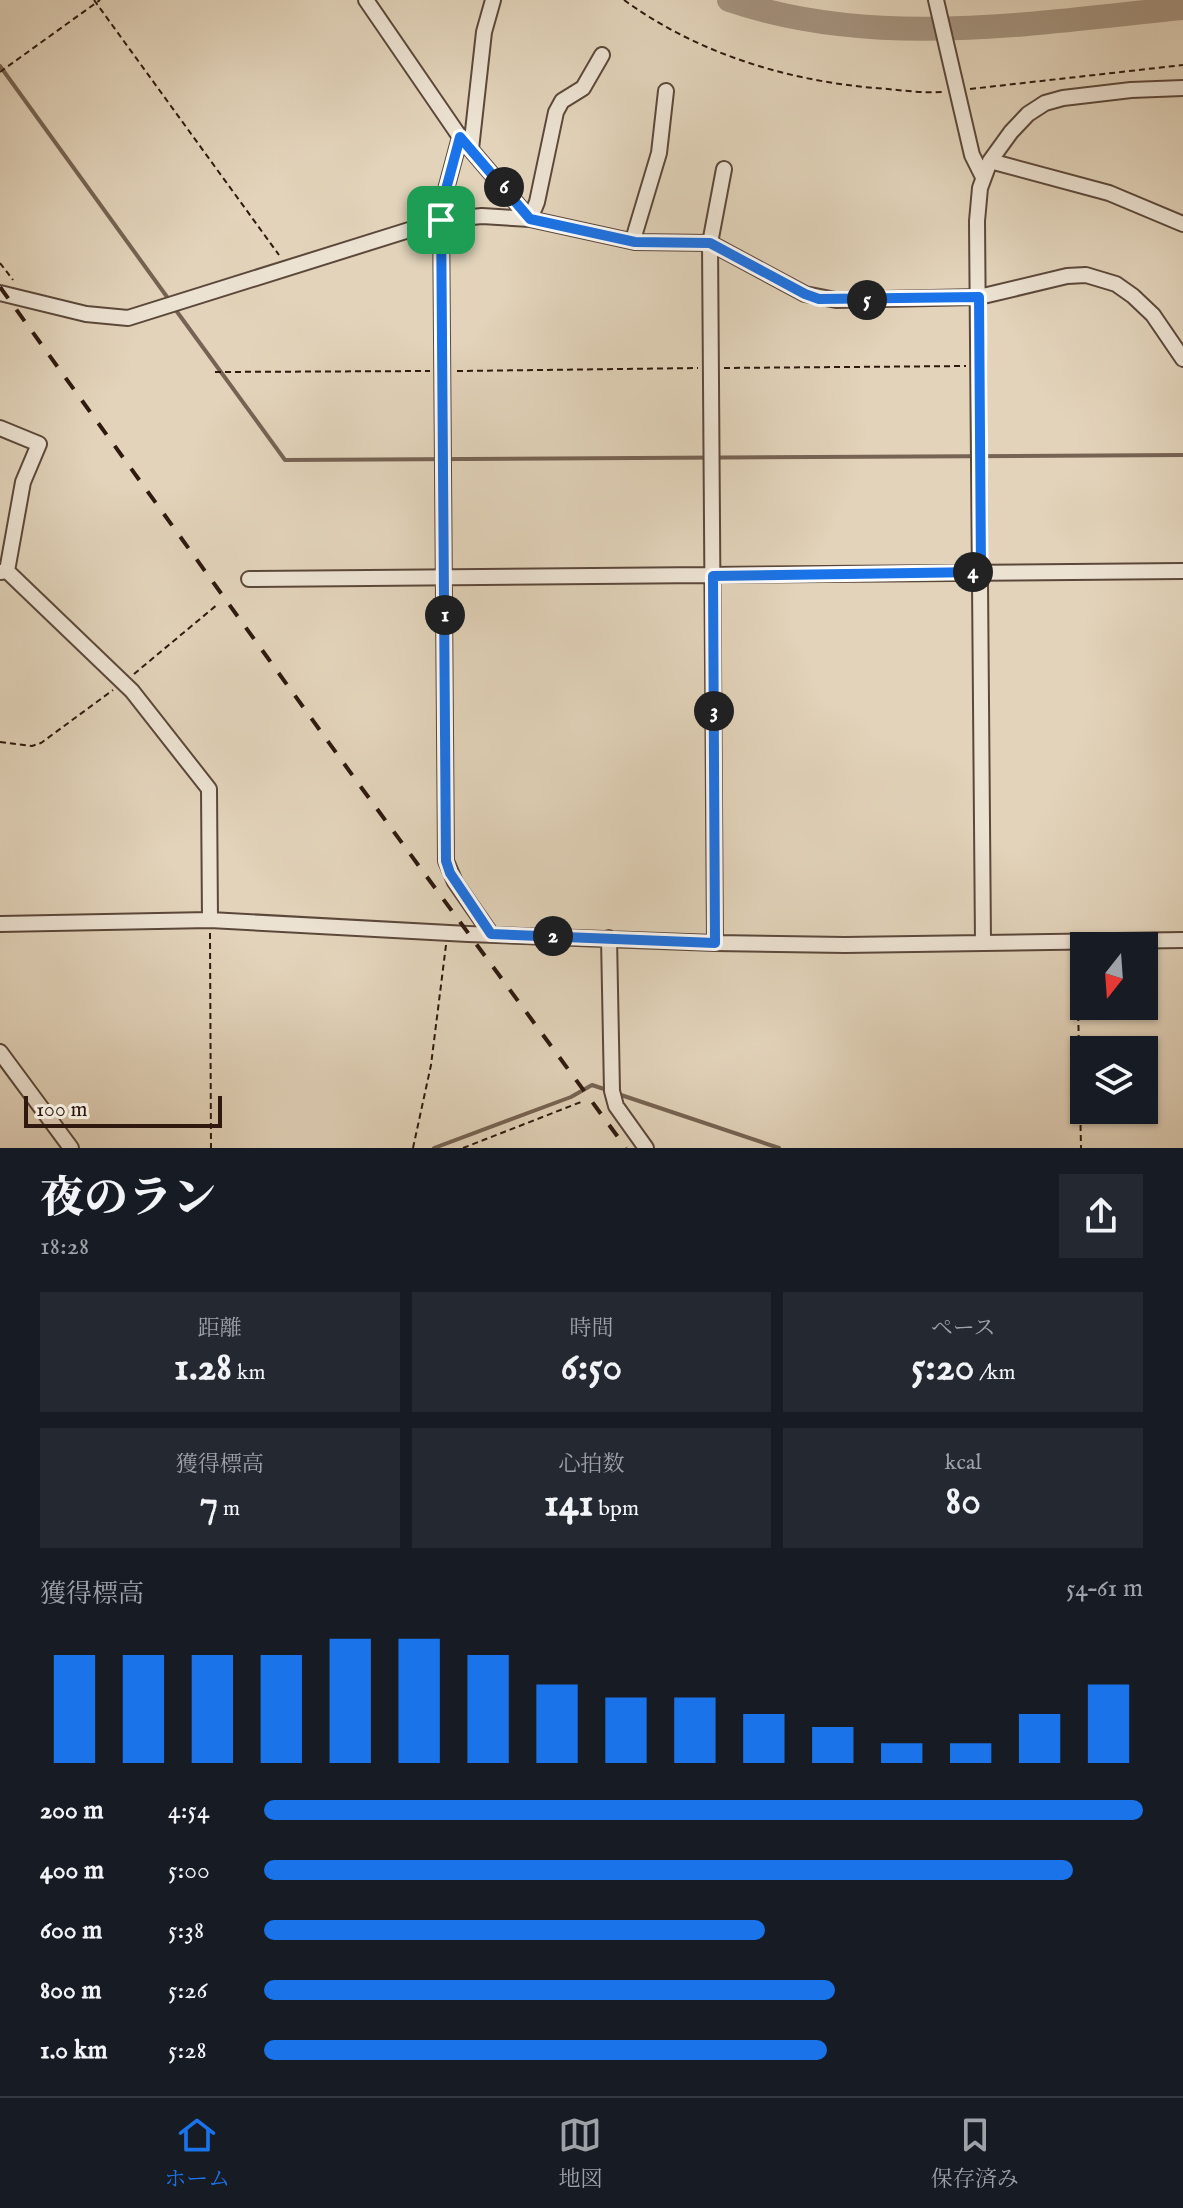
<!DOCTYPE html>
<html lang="ja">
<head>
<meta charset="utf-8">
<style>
  body { margin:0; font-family:"IM FELL English","Noto Serif JP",serif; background:#242831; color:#f1f3f6; height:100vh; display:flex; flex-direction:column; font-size:30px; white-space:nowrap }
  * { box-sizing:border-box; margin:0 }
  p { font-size:26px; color:#9ea1a6 }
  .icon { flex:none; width:44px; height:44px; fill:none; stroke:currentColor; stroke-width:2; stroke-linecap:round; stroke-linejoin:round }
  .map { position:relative; height:1148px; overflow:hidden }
  .details { display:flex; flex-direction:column; background:#171b24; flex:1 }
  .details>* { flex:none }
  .needle { width:52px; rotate:197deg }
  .buttons { position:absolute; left:1070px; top:932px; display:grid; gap:16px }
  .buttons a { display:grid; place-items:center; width:88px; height:88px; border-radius:0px; background:#171b24; box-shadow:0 2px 6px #0004; font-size:40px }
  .scale { position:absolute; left:24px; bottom:20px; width:198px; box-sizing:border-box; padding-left:8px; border:4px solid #2f190f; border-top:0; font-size:22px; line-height:28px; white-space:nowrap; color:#2f190f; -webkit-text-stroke:6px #ece2d2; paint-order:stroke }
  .pin { position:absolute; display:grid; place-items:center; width:68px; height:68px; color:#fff; margin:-34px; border-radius:16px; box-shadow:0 4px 12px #0006 }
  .km { position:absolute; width:40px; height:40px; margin:-20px; border-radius:50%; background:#222; color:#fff; font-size:22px; line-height:40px; text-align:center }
  .round { display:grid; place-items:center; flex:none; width:84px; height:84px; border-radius:0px; background:#242831 }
  .summary { display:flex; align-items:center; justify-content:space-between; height:136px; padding:0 40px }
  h1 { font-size:44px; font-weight:800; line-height:60px }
  .metrics { display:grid; grid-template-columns:repeat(3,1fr); gap:12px; height:136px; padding:8px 40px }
  .metrics div { display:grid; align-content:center; border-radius:0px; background:#242831; text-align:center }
  .metrics b { font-size:40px; font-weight:800 }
  .metrics small { font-size:22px; font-weight:400 }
  .metrics p { font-size:22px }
  .chart { height:224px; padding:16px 40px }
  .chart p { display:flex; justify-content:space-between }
  .chart svg { width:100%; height:144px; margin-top:8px; stroke:#1a73e8; stroke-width:6 }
  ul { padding:0 40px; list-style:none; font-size:26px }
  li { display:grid; grid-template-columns:128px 96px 1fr; align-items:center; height:60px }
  li i { height:20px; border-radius:10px; background:#1a73e8 }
  .dock { display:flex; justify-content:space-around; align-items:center; height:112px; border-top:2px solid #363941; background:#171b24; font-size:22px; color:#9ea1a6 }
  .dock a { display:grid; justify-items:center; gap:4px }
  .dock .active { color:#1a73e8 }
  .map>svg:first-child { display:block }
</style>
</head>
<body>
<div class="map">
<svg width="1183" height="1148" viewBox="0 0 1183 1148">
  <rect width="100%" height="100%" fill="#e2d3ba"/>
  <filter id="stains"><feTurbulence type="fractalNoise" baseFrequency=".0025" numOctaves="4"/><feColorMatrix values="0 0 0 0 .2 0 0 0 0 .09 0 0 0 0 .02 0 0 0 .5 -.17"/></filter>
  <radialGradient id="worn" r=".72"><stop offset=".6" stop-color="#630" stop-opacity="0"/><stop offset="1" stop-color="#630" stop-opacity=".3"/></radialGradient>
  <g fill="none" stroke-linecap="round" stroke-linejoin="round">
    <path stroke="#766353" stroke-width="4" d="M0 66 170 301
      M175 309 285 460 1183 455
      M618 1094 779 1148
      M434 1148 571 1097 592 1085 610 1091"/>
    <path stroke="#a59480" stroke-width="24" d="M729 0C875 50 1033 23 1183 8"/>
    <g stroke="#5c483a" stroke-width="18">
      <path id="minor" d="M366 0 460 137 530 219
        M936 0 972 155 983 177
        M460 137 441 208 446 861 455 882 491 934
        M471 149 484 32 493 0
        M990 161 1109 193 1183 224
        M530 219 537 202 556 112 562 101 583 88 602 55
        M635 242V233L659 153 666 91
        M0 293 86 314 128 318 441 220 482 216 530 219 635 242 710 243 805 294 836 300 979 297 1067 276 1086 275 1116 284 1133 296 1153 315 1183 359
        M0 428 39 444 23 482 7 571 0 572
        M7 571 132 691 209 789 210 920
        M249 579 1183 571
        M0 924 210 920 468 934 715 943 845 945 1183 940
        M609 938 612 1091 616 1106 646 1148
        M715 943 710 243 724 169
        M983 943 977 221 980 188 990 161 1011 132 1028 114 1045 103 1063 98 1131 90 1183 88
        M0 1052 71 1148"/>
    </g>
    <path stroke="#2f190f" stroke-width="2" stroke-dasharray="6 4" stroke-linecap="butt" d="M94 0 279 255
      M624 0C701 56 795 83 888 89 906 91 925 93 943 92
      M0 72 100 0
      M970 89 1183 65
      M0 263 13 280
      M724 368 966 366
      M457 371 698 368
      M215 372 430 371
      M134 674 218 604
      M0 742 32 746 41 743 113 690
      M210 933 211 1148
      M1077 955 1081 1148
      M413 1148 431 1065 446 945
      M463 1148 581 1102"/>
    <use href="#minor" stroke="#ece2d2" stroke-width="14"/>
    <path stroke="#2f190f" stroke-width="4" stroke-dasharray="14 14" stroke-linecap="butt" d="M0 287 358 783 626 1148"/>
  </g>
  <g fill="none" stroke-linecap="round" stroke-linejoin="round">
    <g stroke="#fff" stroke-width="16">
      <path id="route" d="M460 137 530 219 635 242 710 243 805 294 819 299 979 297 981 572 713 576 715 943 491 934 450 873 446 861 441 208Z"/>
    </g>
    <use href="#route" stroke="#1a73e8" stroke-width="10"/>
  </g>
  <rect width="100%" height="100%" filter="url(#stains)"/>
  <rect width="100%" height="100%" fill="url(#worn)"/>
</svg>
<div class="buttons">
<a><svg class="needle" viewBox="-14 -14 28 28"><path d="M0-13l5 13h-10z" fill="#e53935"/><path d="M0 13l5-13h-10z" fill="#9ea1a6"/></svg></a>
<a><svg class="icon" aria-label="layers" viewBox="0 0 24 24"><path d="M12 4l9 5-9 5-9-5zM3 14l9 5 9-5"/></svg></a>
</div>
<div class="scale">100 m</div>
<div class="pin" style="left:441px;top:220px;background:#1e9e55"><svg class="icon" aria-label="arrive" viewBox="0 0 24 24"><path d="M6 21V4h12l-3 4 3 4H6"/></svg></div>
<b class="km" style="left:445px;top:615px">1</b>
<b class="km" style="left:553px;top:936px">2</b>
<b class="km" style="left:714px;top:711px">3</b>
<b class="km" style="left:973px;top:572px">4</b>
<b class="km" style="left:867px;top:300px">5</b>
<b class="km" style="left:504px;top:187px">6</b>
</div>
<section class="details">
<div class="summary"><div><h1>夜のラン</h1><p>18:28</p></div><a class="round"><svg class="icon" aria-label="share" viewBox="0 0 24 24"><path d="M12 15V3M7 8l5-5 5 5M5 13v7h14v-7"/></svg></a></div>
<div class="metrics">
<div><p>距離</p><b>1.28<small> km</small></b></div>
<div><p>時間</p><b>6:50</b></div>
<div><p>ペース</p><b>5:20<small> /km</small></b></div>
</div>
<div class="metrics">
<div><p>獲得標高</p><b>7<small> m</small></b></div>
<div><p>心拍数</p><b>141<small> bpm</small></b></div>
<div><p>kcal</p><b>80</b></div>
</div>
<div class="chart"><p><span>獲得標高</span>54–61 m</p>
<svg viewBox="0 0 160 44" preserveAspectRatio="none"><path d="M5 44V11M15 44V11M25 44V11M35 44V11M45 44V6M55 44V6M65 44V11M75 44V20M85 44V24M95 44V24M105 44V29M115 44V33M125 44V38M135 44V38M145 44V29M155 44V20"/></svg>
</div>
<ul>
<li><b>200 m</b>4:54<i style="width:100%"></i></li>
<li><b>400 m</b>5:00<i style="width:92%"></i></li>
<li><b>600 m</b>5:38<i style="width:57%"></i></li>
<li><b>800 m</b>5:26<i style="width:65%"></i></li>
<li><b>1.0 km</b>5:28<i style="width:64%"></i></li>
</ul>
</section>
<nav class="dock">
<a class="active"><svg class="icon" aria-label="home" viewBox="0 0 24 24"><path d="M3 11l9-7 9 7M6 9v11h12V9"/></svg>ホーム</a>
<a><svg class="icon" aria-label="map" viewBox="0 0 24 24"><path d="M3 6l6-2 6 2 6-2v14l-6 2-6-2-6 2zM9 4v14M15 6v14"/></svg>地図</a>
<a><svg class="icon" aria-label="saved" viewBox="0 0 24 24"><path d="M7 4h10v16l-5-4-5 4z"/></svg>保存済み</a>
</nav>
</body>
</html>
